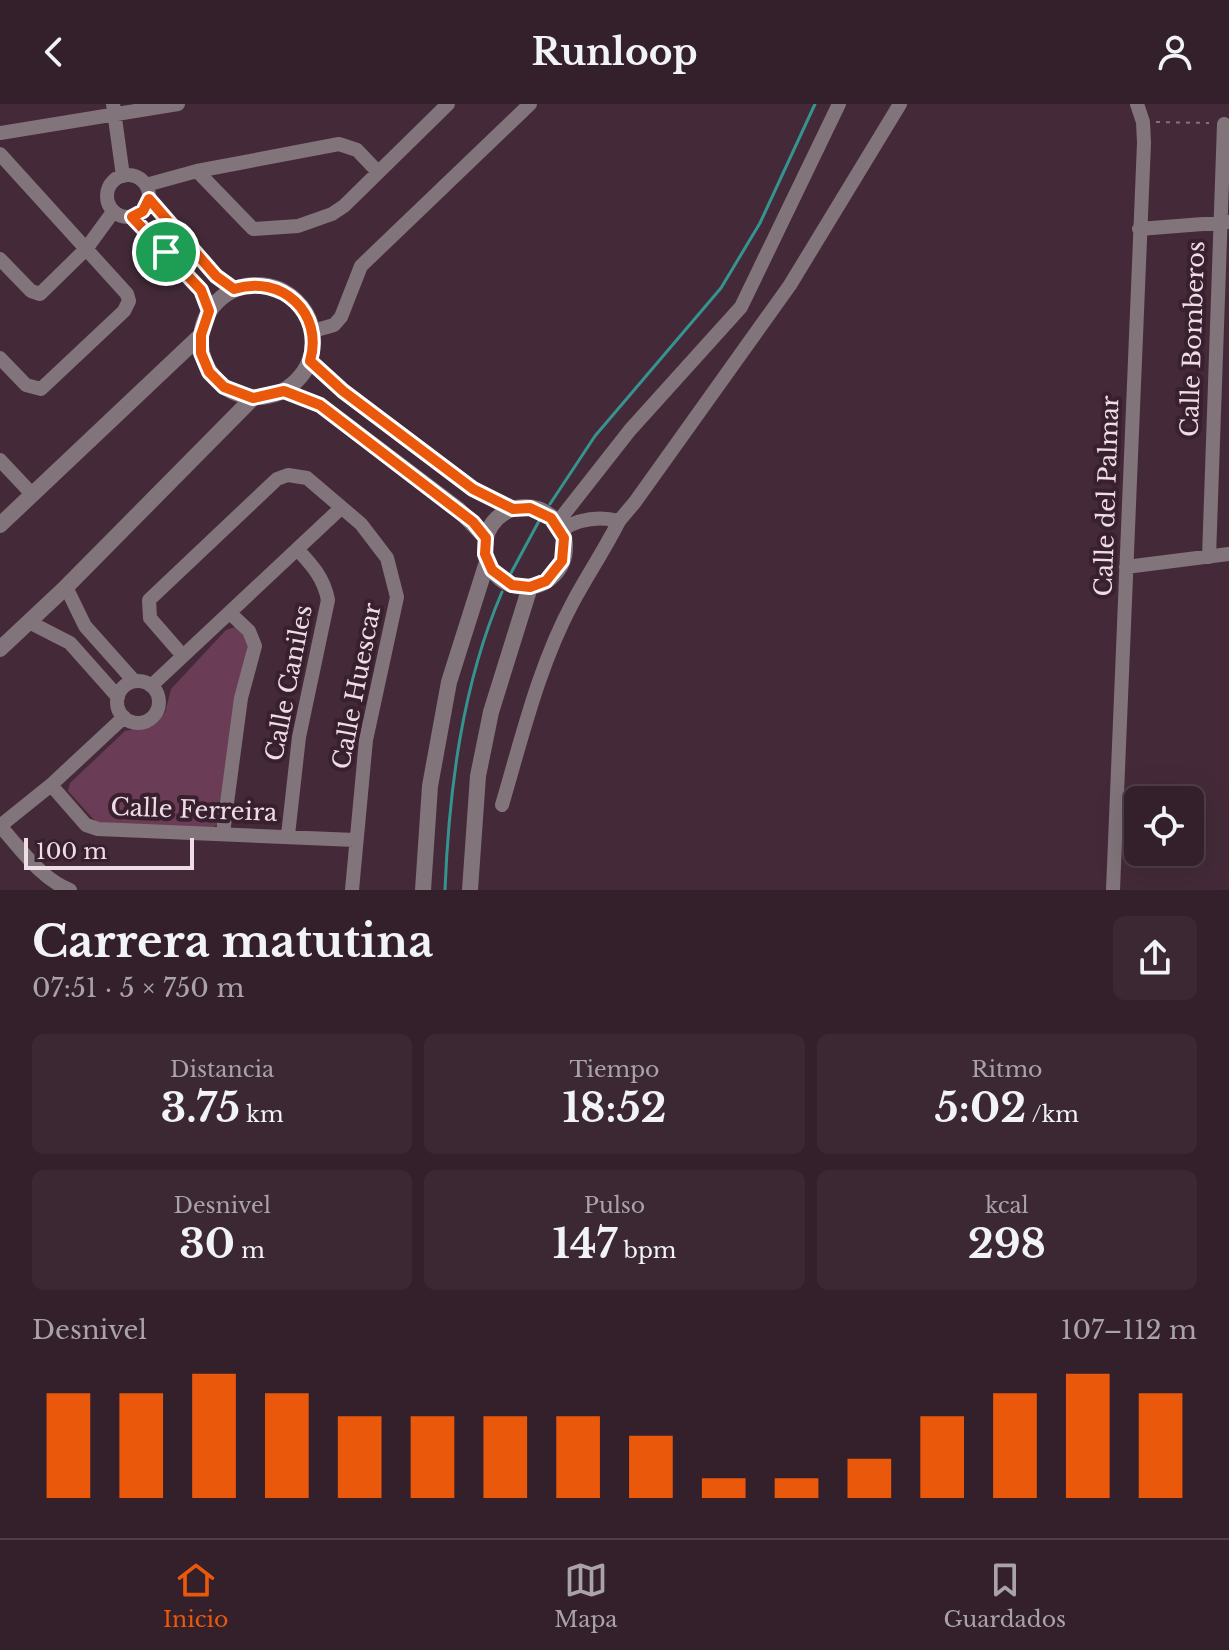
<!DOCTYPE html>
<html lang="es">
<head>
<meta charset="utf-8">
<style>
  body { margin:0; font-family:"Libre Baskerville",serif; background:#3b2832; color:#f1f3f6; height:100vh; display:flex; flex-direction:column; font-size:30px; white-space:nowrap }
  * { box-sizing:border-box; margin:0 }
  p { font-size:26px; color:#a9a3a8 }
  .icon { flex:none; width:44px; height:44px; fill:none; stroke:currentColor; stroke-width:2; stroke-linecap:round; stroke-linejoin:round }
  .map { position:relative; height:786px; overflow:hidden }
  .side { display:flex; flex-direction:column; background:#33202a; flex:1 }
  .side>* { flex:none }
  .controls { position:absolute; left:1124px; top:682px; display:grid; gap:16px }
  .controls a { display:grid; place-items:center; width:80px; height:80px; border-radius:12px; background:#33202a; box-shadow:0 8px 32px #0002,0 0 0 2px #4e3e47; font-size:40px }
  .scale { position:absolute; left:24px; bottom:20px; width:170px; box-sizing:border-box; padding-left:8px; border:4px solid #eedde5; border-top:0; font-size:22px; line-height:28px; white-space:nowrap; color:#eedde5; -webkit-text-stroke:6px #39202e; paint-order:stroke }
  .pin { position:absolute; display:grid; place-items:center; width:68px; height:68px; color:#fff; margin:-34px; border:4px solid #fff; border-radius:50%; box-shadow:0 2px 8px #0007 }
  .round { display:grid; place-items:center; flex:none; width:84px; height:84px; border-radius:12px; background:#3b2832 }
  .head { display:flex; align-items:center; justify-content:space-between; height:136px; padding:0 32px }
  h1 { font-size:44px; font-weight:700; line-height:60px }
  .metrics { display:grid; grid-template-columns:repeat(3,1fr); gap:12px; height:136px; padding:8px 32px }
  .metrics div { display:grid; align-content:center; border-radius:12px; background:#3b2832; text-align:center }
  .metrics b { font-size:40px; font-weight:700 }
  .metrics small { font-size:22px; font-weight:400 }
  .metrics p { font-size:22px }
  .chart { height:224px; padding:16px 32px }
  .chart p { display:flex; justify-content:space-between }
  .chart svg { width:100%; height:144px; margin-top:8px; stroke:#ea580c; stroke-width:6 }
  header { display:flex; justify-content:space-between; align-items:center; height:104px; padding:0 32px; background:#33202a; font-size:36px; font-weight:700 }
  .tabs { display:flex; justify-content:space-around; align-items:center; height:112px; border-top:2px solid #4e3e47; background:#33202a; font-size:22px; color:#a9a3a8 }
  .tabs a { display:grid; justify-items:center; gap:4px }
  .tabs .on { color:#ea580c }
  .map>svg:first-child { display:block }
</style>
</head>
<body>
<header><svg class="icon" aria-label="back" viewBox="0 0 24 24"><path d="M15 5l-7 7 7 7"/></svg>Runloop<svg class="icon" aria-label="person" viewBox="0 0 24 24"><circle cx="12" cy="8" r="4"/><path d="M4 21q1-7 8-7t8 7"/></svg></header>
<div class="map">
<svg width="1229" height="786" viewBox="0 0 1229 786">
  <rect width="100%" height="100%" fill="#442a38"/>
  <path fill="#6a3c55" d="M235 523 249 536 218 720 211 725 96 718 68 687 70 679 125 627 146 623 165 609 171 585 226 526Z"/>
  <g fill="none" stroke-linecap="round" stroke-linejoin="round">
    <path stroke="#359490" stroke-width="3" d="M550 400 595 332 721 184 760 119 815 0
      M511 469 539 417
      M445 786C449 686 462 581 502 488"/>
    <path stroke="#87707c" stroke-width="2" stroke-dasharray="4 6" stroke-linecap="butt" d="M1156 18 1209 19"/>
    <path stroke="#82747b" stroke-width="14" d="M113 0 123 72
      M0 29 178 0
      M0 50 127 190 129 197 124 207 41 285 26 281 0 254
      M197 67 253 125 298 122 332 110 344 102 448 0
      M107 92a21 21 0 1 1 42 0a21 21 0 1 1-42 0Z
      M146 81 197 67 339 40 357 46 377 67
      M149 95 216 172 234 185
      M132 113 201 186 209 207
      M1139 125 1229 118
      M0 155 31 187 40 190 86 145 113 108
      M313 227 334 221 341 213 361 162 530 0
      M0 356 32 390
      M557 419 630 326 741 203 839 0
      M561 426C579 415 599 412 619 417L635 398 790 181 900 0
      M1209 453 1224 20
      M1126 463 1229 450
      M66 483 85 522 134 577
      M29 518 70 539 118 593
      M183 552 150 514 149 496 277 375 288 371 307 374 361 420 387 454 397 493 366 636 352 786
      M117 598a21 21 0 1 1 42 0a21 21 0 1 1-42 0Z
      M151 582 341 404
      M51 681 86 721 98 725 355 736
      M502 701C522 633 539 561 573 498 588 470 605 445 619 417
      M0 722 51 681 124 613
      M0 722C20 744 41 775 70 786
      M223 729 241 594 255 542 249 527 231 510
      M288 731 299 633 328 496C324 474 312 461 297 445
      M1113 786 1144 39 1143 18 1137 0"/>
    <path stroke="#82747b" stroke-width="16" d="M201 237a56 56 0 1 1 112 0a56 56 0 1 1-112 0Z
      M310 257 343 287 473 385 513 405
      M284 287 320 301 459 406 486 434
      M485 443a40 40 0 1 1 80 0a40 40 0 1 1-80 0Z
      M0 421 201 231
      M0 545 66 483 253 294
      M423 786 430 682 449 578 487 458
      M470 786 478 672 491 608 530 483"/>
  </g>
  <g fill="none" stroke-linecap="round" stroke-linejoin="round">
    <g stroke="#fff" stroke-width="16">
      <path id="route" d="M149 95 216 172 234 185C282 170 324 209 310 257L343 287 473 385 513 405 530 404 551 414 564 434 562 457 546 477 530 483 512 481 492 466 485 450 486 434 473 418 320 301 284 287 253 294 224 283 209 268 201 249V231L209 207 201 186 132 113 143 107Z"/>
    </g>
    <use href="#route" stroke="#ea580c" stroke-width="10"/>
  </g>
  <g text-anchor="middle" stroke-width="8" stroke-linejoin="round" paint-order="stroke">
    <g font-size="24" fill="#eedde5" stroke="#39202e">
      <text transform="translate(1193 235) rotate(-88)" y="8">Calle Bomberos</text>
      <text transform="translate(1107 392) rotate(-88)" y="8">Calle del Palmar</text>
      <text transform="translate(289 579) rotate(-79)" y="8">Calle Caniles</text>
      <text transform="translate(357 582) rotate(-79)" y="8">Calle Huescar</text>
      <text transform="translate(194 706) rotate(2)" y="8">Calle Ferreira</text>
    </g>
  </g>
</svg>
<div class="controls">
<a><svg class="icon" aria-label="locate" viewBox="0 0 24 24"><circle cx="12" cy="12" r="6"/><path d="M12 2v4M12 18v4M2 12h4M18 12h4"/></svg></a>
</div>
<div class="scale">100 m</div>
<div class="pin" style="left:166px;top:148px;background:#1e9e55"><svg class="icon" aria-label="arrive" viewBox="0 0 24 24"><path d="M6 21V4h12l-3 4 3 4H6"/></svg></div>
</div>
<section class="side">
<div class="head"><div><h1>Carrera matutina</h1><p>07:51 · 5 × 750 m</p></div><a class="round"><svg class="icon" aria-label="share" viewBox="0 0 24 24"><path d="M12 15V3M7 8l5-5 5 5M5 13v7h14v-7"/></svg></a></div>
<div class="metrics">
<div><p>Distancia</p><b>3.75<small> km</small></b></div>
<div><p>Tiempo</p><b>18:52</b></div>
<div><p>Ritmo</p><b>5:02<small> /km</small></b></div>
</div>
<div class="metrics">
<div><p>Desnivel</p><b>30<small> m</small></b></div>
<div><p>Pulso</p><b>147<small> bpm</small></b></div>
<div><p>kcal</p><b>298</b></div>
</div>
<div class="chart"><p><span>Desnivel</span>107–112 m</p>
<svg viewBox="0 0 160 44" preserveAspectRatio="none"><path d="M5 44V12M15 44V12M25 44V6M35 44V12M45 44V19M55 44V19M65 44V19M75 44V19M85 44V25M95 44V38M105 44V38M115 44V32M125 44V19M135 44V12M145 44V6M155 44V12"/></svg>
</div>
</section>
<nav class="tabs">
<a class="on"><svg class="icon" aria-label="home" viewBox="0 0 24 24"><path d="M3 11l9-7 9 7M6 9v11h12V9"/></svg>Inicio</a>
<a><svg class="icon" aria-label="map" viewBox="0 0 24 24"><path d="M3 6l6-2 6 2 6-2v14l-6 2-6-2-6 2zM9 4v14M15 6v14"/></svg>Mapa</a>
<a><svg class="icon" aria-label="saved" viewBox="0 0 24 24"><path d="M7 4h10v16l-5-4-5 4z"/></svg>Guardados</a>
</nav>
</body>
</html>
